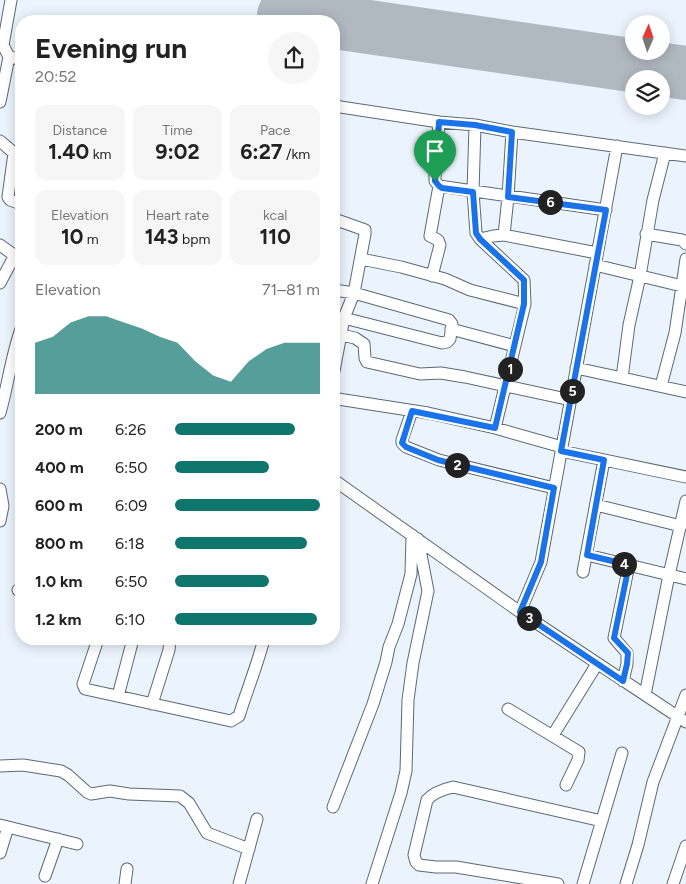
<!DOCTYPE html>
<html lang="en">
<head>
<meta charset="utf-8">
<style>
  body { margin:0; font-family:Figtree,sans-serif; background:#f6f6f6; color:#222; height:100vh; display:flex; flex-direction:column; font-size:19px; white-space:nowrap }
  * { box-sizing:border-box; margin:0 }
  p { font-size:16px; color:#767676 }
  .icon { flex:none; width:28px; height:28px; fill:none; stroke:currentColor; stroke-width:2; stroke-linecap:round; stroke-linejoin:round }
  .map { position:relative; flex:1; overflow:hidden }
  .sheet { position:absolute; left:15px; top:15px; width:325px; height:630px; display:flex; flex-direction:column; background:#fff; border-radius:20px; box-shadow:0 2px 12px #0003 }
  .sheet>* { flex:none }
  .needle { width:32px; rotate:3deg }
  .tools { position:absolute; left:625px; top:15px; display:grid; gap:10px }
  .tools a { display:grid; place-items:center; width:45px; height:45px; border-radius:50%; background:#fff; box-shadow:0 2px 12px #0003; font-size:25px }
  .pin { position:absolute; display:grid; place-items:center; width:42px; height:42px; color:#fff; margin:-51px -21px; border-radius:50% 50% 50% 0; rotate:-45deg; box-shadow:0 0 5px #0007 }
  .pin .icon { rotate:45deg }
  .km { position:absolute; width:25px; height:25px; margin:-12px; border-radius:50%; background:#222; color:#fff; font-size:14px; line-height:25px; text-align:center }
  .round { display:grid; place-items:center; flex:none; width:52px; height:52px; border-radius:26px; background:#f6f6f6 }
  .headline { display:flex; align-items:center; justify-content:space-between; height:85px; padding:0 20px }
  h1 { font-size:28px; font-weight:700; line-height:38px }
  .figures { display:grid; grid-template-columns:repeat(3,1fr); gap:8px; height:85px; padding:5px 20px }
  .figures div { display:grid; align-content:center; border-radius:12px; background:#f6f6f6; text-align:center }
  .figures b { font-size:21px; font-weight:700 }
  .figures small { font-size:14px; font-weight:400 }
  .figures p { font-size:14px }
  .chart { height:140px; padding:10px 20px }
  .chart p { display:flex; justify-content:space-between }
  .chart svg { width:100%; height:90px; margin-top:5px; fill:#0f766e; opacity:.7 }
  ul { padding:0 20px; list-style:none; font-size:16px }
  li { display:grid; grid-template-columns:80px 60px 1fr; align-items:center; height:38px }
  li i { height:12px; border-radius:6px; background:#0f766e }
  .map>svg:first-child { display:block }
</style>
</head>
<body>
<div class="map">
<svg width="686" height="884" viewBox="0 0 686 884">
  <rect width="100%" height="100%" fill="#ebf4fd"/>
  <g fill="none" stroke-linecap="round" stroke-linejoin="round">
    <path stroke="#b0b8c0" stroke-width="54" d="M284 15 328 21
      M334 22 686 73"/>
    <g stroke="#5c6976" stroke-width="13">
      <path id="minor" d="M11 0 3 45 9 57 21 59
        M0 102 9 57
        M334 106 439 122 475 125 512 132 686 156
        M439 122 435 175V181L439 186 606 210
        M475 125 473 192 476 233 480 239 524 280 525 304 495 428 562 447
        M0 141 14 153H20
        M617 146 541 562 520 612 686 722
        M14 153 8 197 10 200 21 204
        M334 219 365 230V234L354 293 344 318 334 371
        M646 234 682 240 686 244
        M504 235 508 197 512 132
        M480 239 493 236 504 235 597 253
        M0 245 21 260
        M361 259 401 267 445 279 470 290 525 304
        M595 265 686 287
        M432 276 440 245 438 240 430 236 439 186
        M0 283 15 255
        M334 290 354 293 449 320 452 324 450 339 447 342 442 343 344 318
        M451 329 515 346
        M341 335 355 338 364 344 365 358 367 362 420 374 441 373 465 377 571 400
        M576 368 686 392
        M622 378 629 325 640 276 653 200 665 153
        M661 386 675 333 686 259
        M334 396 338 399 428 413 495 428
        M412 411 402 440V443L406 447 439 460 554 488
        M0 413C8 385 11 357 21 329
        M561 451 686 477
        M334 480 520 612
        M0 489 3 506 0 521
        M596 505 681 526
        M587 555 686 579
        M583 572 604 460
        M18 590 21 592
        M98 639 83 684 85 689 231 721 239 716C247 690 257 666 264 639
        M623 681 627 664V653L614 638 629 565
        M645 695 669 575 686 501
        M118 696 133 639
        M152 704 169 650 170 639
        M508 709 579 752 578 760 566 785
        M553 735 597 664
        M0 766 23 765 61 771 68 775 87 792 91 794 110 791 129 794 180 796 189 803 207 833 249 849
        M333 807 373 704 386 662 389 647 398 624 411 574 412 535
        M0 825 77 844
        M0 853 8 827
        M45 876 58 839
        M125 884 127 869
        M239 884 257 819
        M372 884 401 793 406 771 408 700 413 663 428 591 418 539
        M558 884 456 867H436L419 865 416 862 414 855 427 800C433 793 444 789 453 787L602 821
        M583 884 622 753
        M626 884 638 845 653 782 686 695
        M673 884 686 846"/>
    </g>
    <use href="#minor" stroke="#fff" stroke-width="11"/>
  </g>
  <g fill="none" stroke-linecap="round" stroke-linejoin="round">
    <g stroke="#fff" stroke-width="10">
      <path id="route" d="M439 122 475 125 512 132 508 197 606 210 561 451 604 460 587 555 629 565 614 638 628 653 627 664 623 681 520 612 541 562 554 488 438 460 406 447 402 443 412 411 495 428 524 304V280L480 239 476 233 473 192 442 188 439 186 435 181Z"/>
    </g>
    <use href="#route" stroke="#1a73e8" stroke-width="6"/>
  </g>
</svg>
<div class="tools">
<a><svg class="needle" viewBox="-14 -14 28 28"><path d="M0-13l5 13h-10z" fill="#e53935"/><path d="M0 13l5-13h-10z" fill="#767676"/></svg></a>
<a><svg class="icon" aria-label="layers" viewBox="0 0 24 24"><path d="M12 4l9 5-9 5-9-5zM3 14l9 5 9-5"/></svg></a>
</div>
<div class="pin" style="left:435px;top:181px;background:#1e9e55"><svg class="icon" aria-label="arrive" viewBox="0 0 24 24"><path d="M6 21V4h12l-3 4 3 4H6"/></svg></div>
<b class="km" style="left:510px;top:369px">1</b>
<b class="km" style="left:457px;top:465px">2</b>
<b class="km" style="left:529px;top:618px">3</b>
<b class="km" style="left:624px;top:564px">4</b>
<b class="km" style="left:572px;top:391px">5</b>
<b class="km" style="left:550px;top:202px">6</b>
<section class="sheet">
<div class="headline"><div><h1>Evening run</h1><p>20:52</p></div><a class="round"><svg class="icon" aria-label="share" viewBox="0 0 24 24"><path d="M12 15V3M7 8l5-5 5 5M5 13v7h14v-7"/></svg></a></div>
<div class="figures">
<div><p>Distance</p><b>1.40<small> km</small></b></div>
<div><p>Time</p><b>9:02</b></div>
<div><p>Pace</p><b>6:27<small> /km</small></b></div>
</div>
<div class="figures">
<div><p>Elevation</p><b>10<small> m</small></b></div>
<div><p>Heart rate</p><b>143<small> bpm</small></b></div>
<div><p>kcal</p><b>110</b></div>
</div>
<div class="chart"><p><span>Elevation</span>71–81 m</p>
<svg viewBox="0 0 160 44" preserveAspectRatio="none"><path d="M0 44V19L10 16L20 9L30 6L40 6L50 9L60 12L70 16L80 19L90 28L100 35L110 38L120 28L130 22L140 19L150 19L160 19V44z"/></svg>
</div>
<ul>
<li><b>200 m</b>6:26<i style="width:83%"></i></li>
<li><b>400 m</b>6:50<i style="width:65%"></i></li>
<li><b>600 m</b>6:09<i style="width:100%"></i></li>
<li><b>800 m</b>6:18<i style="width:91%"></i></li>
<li><b>1.0 km</b>6:50<i style="width:65%"></i></li>
<li><b>1.2 km</b>6:10<i style="width:98%"></i></li>
</ul>
</section>
</div>
</body>
</html>
